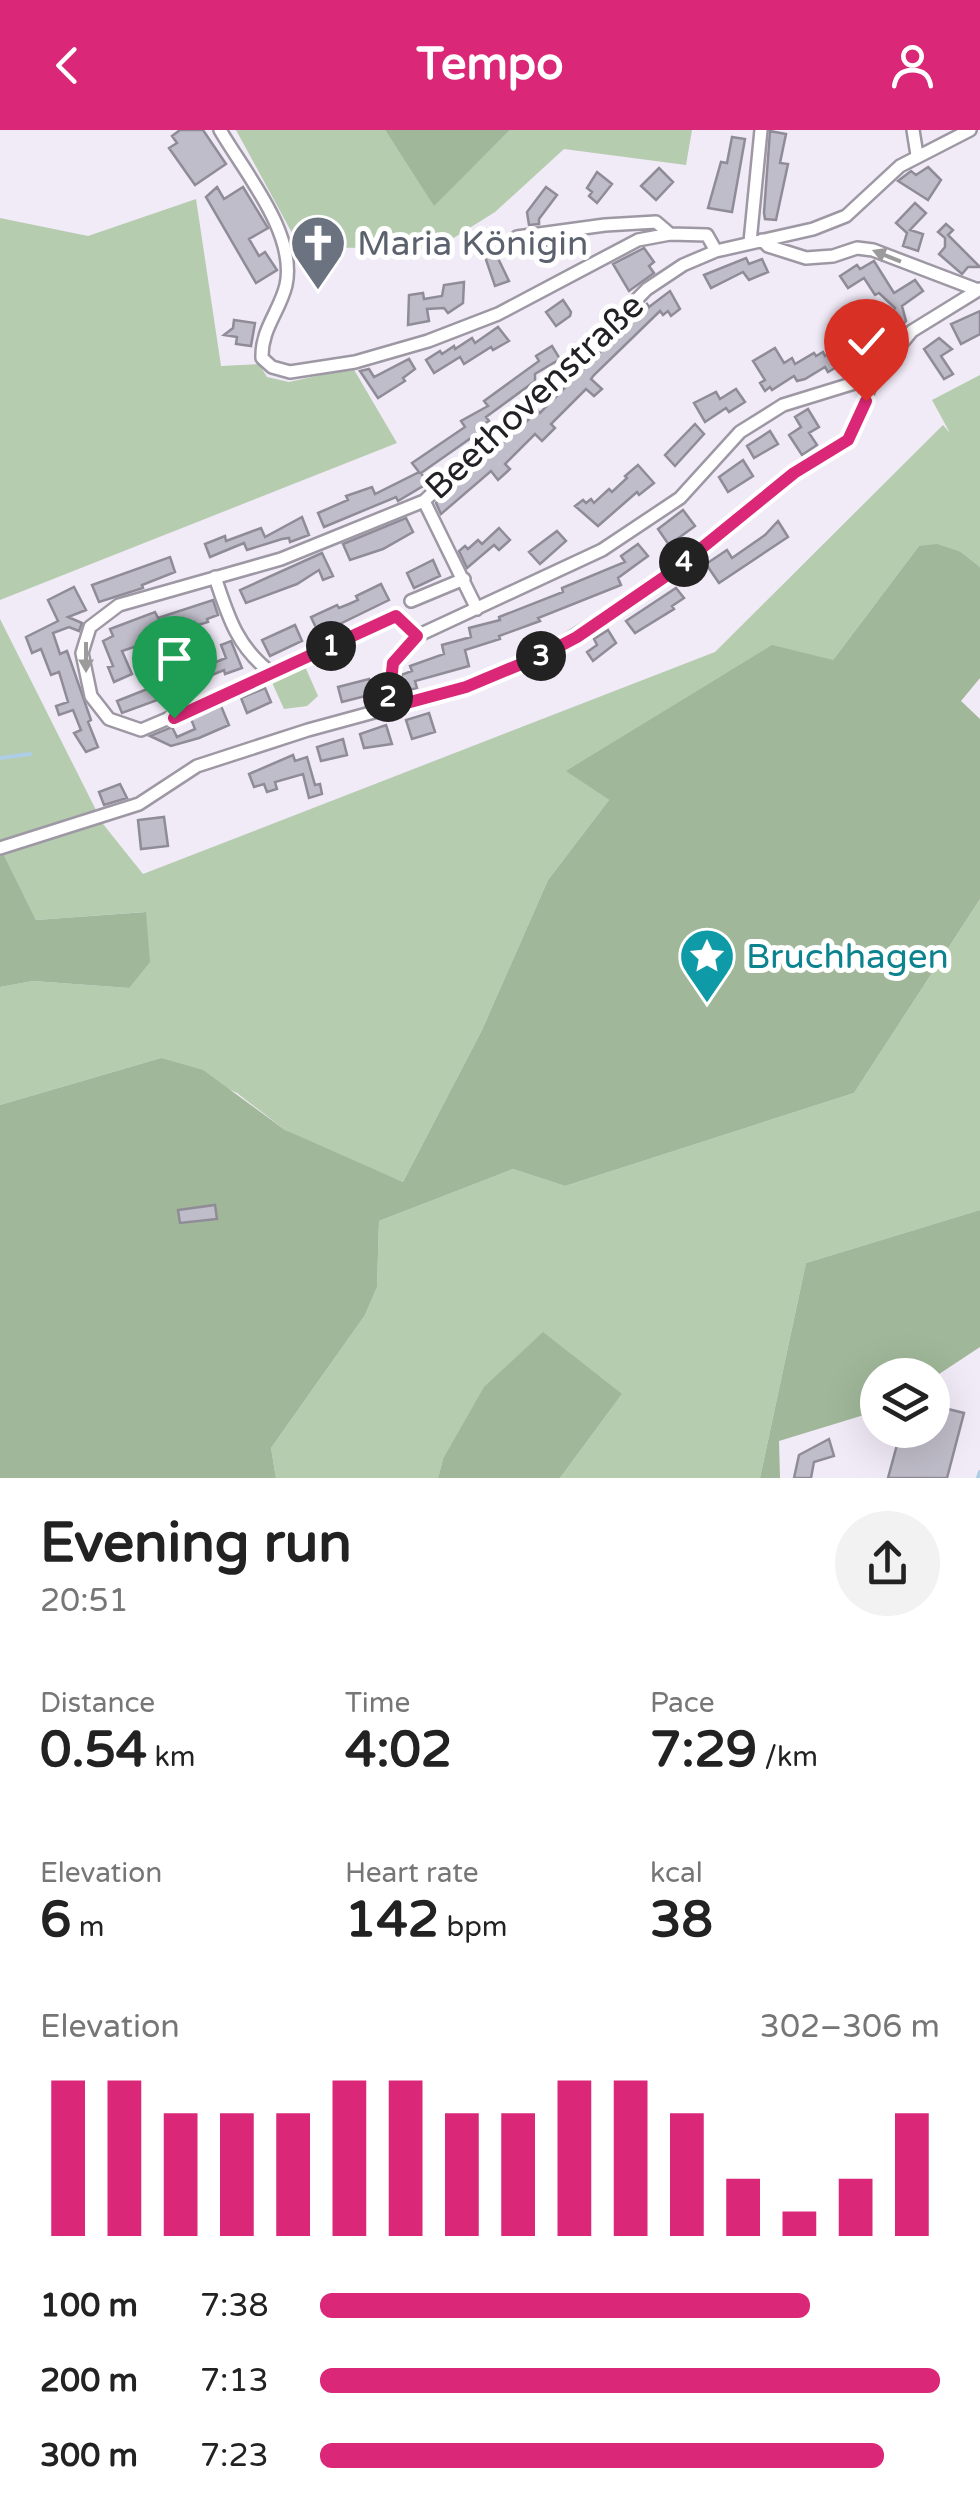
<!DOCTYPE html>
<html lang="en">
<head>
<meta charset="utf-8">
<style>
  body { margin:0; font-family:"Varela Round",sans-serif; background:#f2f2f2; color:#222; height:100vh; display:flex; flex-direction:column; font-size:38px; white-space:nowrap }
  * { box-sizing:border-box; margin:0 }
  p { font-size:32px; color:#767676 }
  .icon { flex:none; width:55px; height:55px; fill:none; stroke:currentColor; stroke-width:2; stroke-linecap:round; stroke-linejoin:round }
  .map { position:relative; height:1348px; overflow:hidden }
  .side { display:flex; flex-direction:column; background:#fff; flex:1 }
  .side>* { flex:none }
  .tools { position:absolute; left:860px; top:1228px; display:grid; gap:20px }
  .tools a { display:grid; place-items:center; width:90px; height:90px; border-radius:50%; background:#fff; box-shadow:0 10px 40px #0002; font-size:50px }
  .pin { position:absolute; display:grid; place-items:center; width:85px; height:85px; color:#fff; margin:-102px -42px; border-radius:50% 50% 50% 0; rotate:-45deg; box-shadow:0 0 10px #0007 }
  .pin .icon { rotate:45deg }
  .km { position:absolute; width:50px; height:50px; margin:-25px; border-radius:50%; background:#222; color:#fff; font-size:28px; line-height:50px; text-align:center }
  .round { display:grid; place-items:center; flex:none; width:105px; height:105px; border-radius:52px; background:#f2f2f2 }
  .summary { display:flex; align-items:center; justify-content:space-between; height:170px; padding:0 40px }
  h1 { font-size:55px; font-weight:700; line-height:75px }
  .metrics { display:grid; grid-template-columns:repeat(3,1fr); gap:15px; height:170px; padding:10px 40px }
  .metrics div { display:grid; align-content:center }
  .metrics b { font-size:50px; font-weight:700 }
  .metrics small { font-size:28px; font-weight:400 }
  .metrics p { font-size:28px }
  .chart { height:280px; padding:20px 40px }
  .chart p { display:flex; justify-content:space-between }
  .chart svg { width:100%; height:180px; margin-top:10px; stroke:#db2777; stroke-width:6 }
  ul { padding:0 40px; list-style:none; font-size:32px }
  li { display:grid; grid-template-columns:160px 120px 1fr; align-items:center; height:75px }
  li i { height:25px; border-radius:12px; background:#db2777 }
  header { display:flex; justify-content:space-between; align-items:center; height:130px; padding:0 40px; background:#db2777; color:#fff; font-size:45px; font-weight:700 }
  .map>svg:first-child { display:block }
</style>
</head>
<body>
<header><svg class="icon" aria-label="back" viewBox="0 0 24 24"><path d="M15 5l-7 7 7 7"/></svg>Tempo<svg class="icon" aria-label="person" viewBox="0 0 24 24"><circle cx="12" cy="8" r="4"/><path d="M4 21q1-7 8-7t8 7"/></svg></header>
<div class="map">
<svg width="980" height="1348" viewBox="0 0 980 1348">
  <rect width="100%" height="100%" fill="#f1eaf7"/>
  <path fill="#b5ccaf" d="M236 0H385L434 75 510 0H692L686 35 564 19 495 82 436 119 294 117 292 103Z
    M196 69 221 236 259 234 267 247 289 252 353 238 397 313 0 470V88L88 106Z
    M980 245V437L961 422 919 416 833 530 567 641 609 670 548 750 482 900 403 1052 305 1011 285 1000 237 963 161 928 0 975V857L33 851 129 858 145 782 36 790 4 725 0 726V489L103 694 143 744 715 522 943 295 950 303 932 270Z
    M303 532 318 566 307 576 284 579 270 548Z
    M980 769V1080L806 1133 760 1348H560L622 1264 443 1329 438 1348H276L271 1318 365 1185 377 1157 379 1091 513 1039 565 1056 854 963Z"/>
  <path fill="#a0b799" d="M385 0H510L434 76Z
    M937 414 961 422 980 437V548L961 571 980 589V769L854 963 565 1056 513 1039 379 1091 377 1157 365 1185 271 1318 276 1348H0V975L161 928 203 940 285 1000 403 1052 482 900 548 750 609 670 566 641 772 515 833 530 919 416Z
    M4 725 36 790 146 782 150 832 129 858 33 851 0 857V726Z
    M980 1080V1217L933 1248 932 1245H878L877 1281 779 1311 780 1348H760L806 1133Z
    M543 1202 622 1264 560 1348H438L443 1329 484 1257Z"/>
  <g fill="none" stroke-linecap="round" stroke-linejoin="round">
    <path stroke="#aecde7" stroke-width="4" d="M0 628 30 624
      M978 1348 980 1342"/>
  </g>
  <path fill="#c0bdca" stroke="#8f8c98" stroke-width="2.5" d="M180 0H203L226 34 195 55 169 18 177 13 172 6Z
    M770 1 786 4 780 33 788 34 776 90 765 89 764 83Z
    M732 7 745 9 732 82 708 78 721 32 727 33Z
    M928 37 941 50 928 70 898 51 911 41 916 45Z
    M659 38 673 52 656 70 641 56Z
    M597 42 612 54 597 73 589 66 592 62 587 58Z
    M217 57 224 69 243 57 268 98 249 109 259 126 265 122 277 140 256 153 206 67Z
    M546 57 557 65 539 89V94L529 95 527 82Z
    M915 73 926 83 910 100 923 104 918 121 903 116 907 103 896 93Z
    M946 94 953 100 948 105 980 137H968L962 144 939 124 945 117V108L938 102Z
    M572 109 574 124 549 131 547 113Z
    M493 118 509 151 495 156 483 121Z
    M644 118 654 132 649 136 654 143 629 161 613 134Z
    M746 128 749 134 762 129 768 142 749 150 743 142 711 158 704 145Z
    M874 131 894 163 915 150 923 161 902 176 906 191 883 215 880 193 895 178 879 163 875 165 864 148 848 158 840 146 857 135 860 139Z
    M464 152 463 173 448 183 444 178 427 179 429 191 408 195 409 165 423 163 424 169 442 166 444 155Z
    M670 161 680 179 671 186 668 181 663 185 660 181 594 245 591 249 602 259 594 266 586 259 551 294 555 298 542 311 535 304 505 334 510 339 498 350 491 341 441 384 436 373 538 281 540 283 643 178 647 174 649 177Z
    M563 170 571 182 570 186 556 196 546 182Z
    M980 181V204L961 214 951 194Z
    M234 190 255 193 251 216 236 214 237 207 224 205 233 198Z
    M498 197 509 211 493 220 491 217 464 234 460 227 434 243 426 230 440 221 442 224 454 216 455 219 472 208 475 213Z
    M862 203 876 226 859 236 854 227 828 242 825 237 805 249 797 251 794 246 772 260 770 257 765 261 760 253 765 250 753 231 775 218 784 233 792 228 795 234 814 223 816 226 823 222 825 226 836 219 839 225 857 214 854 208Z
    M939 208 952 219 941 226 953 244 944 249 924 219Z
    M552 216 560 229 535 244V251L486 287 489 291 476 299 478 303 421 343 428 353 398 371 396 367 324 397 318 383 348 370 346 366 372 357 375 364 419 342 412 333 465 297 461 291 488 276 484 271 539 231 536 226Z
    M409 229 415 239 403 248 405 251 378 268 360 241 369 239 374 247Z
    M736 259 745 272 729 282 726 278 705 292 694 273 716 262 720 269Z
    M808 279 819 297 809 303 817 315 802 325 789 305 801 297 795 287Z
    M695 294 704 304 675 336 665 325Z
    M770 301 778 314 754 328 747 316Z
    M743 330 753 346 728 362 719 347Z
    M638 335 654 353 639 365 637 362 598 396 575 376 583 370 586 373 591 369 594 373 609 359 612 362 627 348 625 346Z
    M683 380 695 396 669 415 658 399Z
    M302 387 309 405 290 412 289 408 282 409 247 420 244 413 210 427 205 414 225 406 226 411 261 398 265 407Z
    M406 388 413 402 383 419 350 430 343 414Z
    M778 391 788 407 719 453 706 434 727 420 732 428 765 405Z
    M499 398 510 410 499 420 494 415 467 438 459 421 465 416 468 419 478 410 482 414Z
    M557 401 566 411 540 434 529 422Z
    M638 414 648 426 618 448 621 455 538 488 540 491 499 506 500 509 465 520 469 536 415 551 417 558 406 561 401 545 412 541 410 536 444 524 442 515 471 507 469 498 500 490 499 487 563 462 562 458 625 432 621 426Z
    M322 423 333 446 323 450 319 440 297 454 246 473 240 460Z
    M170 427 175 442 142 455 143 458 99 472 92 455Z
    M433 430 440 446 414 458 407 443Z
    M381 454 389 470 319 504 311 487 337 475 339 478 349 474 358 470 356 466Z
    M74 457 86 480 68 487 82 493 79 501 69 497 53 503 60 524 67 521 91 590 88 592 98 617 86 622 74 603 81 600 73 580 59 585 56 576 68 572 59 542 51 545 41 519 32 523 26 507 58 491 48 470Z
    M676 458 684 468 672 476 674 479 635 503 626 491Z
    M213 470 218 485 207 489 208 492 195 496 194 492 168 500 165 494 140 506 143 514 122 521 132 544 114 552 108 537 113 536 103 511 113 506 110 499 155 482 158 488Z
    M295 495 302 511 270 526 262 510Z
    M608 500 616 513 593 531 587 522 597 515 594 509Z
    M231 511 242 538 225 544 224 540 178 559 179 562 122 583 117 571 226 528 221 515Z
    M369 549 373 564 342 572 338 557Z
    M265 558 271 572 247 583 241 568Z
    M221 576 229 595 199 608 171 616 150 606 172 597 177 607 195 599 191 589Z
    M429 583 435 602 412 609 406 590Z
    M386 595 392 614 364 618 360 604Z
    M343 609 347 625 321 631 317 617Z
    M293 625 295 631 307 627 315 655 320 654 322 664 309 668 303 644 275 652 277 659 267 662 264 654 254 657 249 644Z
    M120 654 127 668 104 675 99 662Z
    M164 687 168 716 141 719 138 690Z
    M215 1075 217 1089 180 1093 178 1080Z
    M936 1276 964 1283 947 1348H888L901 1300H932Z
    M829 1309 834 1326 814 1332 811 1348H794L799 1325Z"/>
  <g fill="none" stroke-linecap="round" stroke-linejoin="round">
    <g stroke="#9e98a4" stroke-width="16">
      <path id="minor" d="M220 0C245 43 297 104 286 155 280 181 261 199 262 228L272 237 290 242 355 232 428 211 498 184 638 110 670 104 707 105 716 121
        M913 0 917 25
        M517 107 605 95 656 92 670 104
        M762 110 768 116 806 128 833 126 857 118 873 120 978 160
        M750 112 761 0
        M424 371 477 479
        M215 447C228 487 238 519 273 544
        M411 471 464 449
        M417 506 396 486 273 544 141 600 109 589 91 566 82 523 90 497 119 475 281 429 424 371 590 217 647 159 683 135 716 121 813 99 846 86 900 36 970 0
        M388 578 393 533 417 506 602 420 680 368 740 302 783 275 874 247 912 201 980 159
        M0 718 139 674 197 636 308 600 466 557 545 524 643 463 793 343 848 310 874 247"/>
    </g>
    <use href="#minor" stroke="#fff" stroke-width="11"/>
  </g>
  <defs><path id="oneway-solid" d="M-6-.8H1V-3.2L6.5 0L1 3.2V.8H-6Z" transform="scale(2.5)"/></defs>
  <g fill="#9c9b9c">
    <use href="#oneway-solid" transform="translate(887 126) rotate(-158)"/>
    <use href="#oneway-solid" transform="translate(86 527) rotate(90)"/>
  </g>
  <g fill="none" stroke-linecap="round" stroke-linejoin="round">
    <g stroke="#fff" stroke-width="20">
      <path id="route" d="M174 588 396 486 417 506 393 533 388 578 466 557 545 524 577 507 676 439 794 343 848 310 866 271"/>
    </g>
    <use href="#route" stroke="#db2777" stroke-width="12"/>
  </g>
  <defs>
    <g id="church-pin" transform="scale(2.875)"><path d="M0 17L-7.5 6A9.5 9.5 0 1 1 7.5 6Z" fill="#6b7280" stroke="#fff"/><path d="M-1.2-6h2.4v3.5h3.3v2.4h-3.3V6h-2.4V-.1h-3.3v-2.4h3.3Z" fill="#fff"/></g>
    <g id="sight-pin" transform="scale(2.875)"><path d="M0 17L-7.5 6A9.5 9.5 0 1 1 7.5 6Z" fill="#0f9aa8" stroke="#fff"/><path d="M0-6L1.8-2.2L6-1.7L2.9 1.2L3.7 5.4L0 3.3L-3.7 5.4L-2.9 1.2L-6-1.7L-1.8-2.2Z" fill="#fff"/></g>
  </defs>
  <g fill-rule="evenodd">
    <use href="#church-pin" x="318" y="113"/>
    <use href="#sight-pin" x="707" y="826"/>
  </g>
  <g text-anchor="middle" stroke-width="10" stroke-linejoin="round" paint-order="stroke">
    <g font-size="35" fill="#5b616d" stroke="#fff" text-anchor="start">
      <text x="357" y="125">Maria Königin</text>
    </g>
    <g font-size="35" fill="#222024" stroke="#fff">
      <text transform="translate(534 266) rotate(-43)" y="12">Beethovenstraße</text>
    </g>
    <g font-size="35" fill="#0d838f" stroke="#fff" text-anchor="start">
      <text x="746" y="838">Bruchhagen</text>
    </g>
  </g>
</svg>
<div class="tools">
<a><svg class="icon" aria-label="layers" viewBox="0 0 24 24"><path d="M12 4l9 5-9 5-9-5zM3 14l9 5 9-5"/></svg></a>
</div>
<div class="pin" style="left:174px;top:588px;background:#1e9e55"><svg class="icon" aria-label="arrive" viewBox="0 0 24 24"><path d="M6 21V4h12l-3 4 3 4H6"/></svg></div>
<div class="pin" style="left:866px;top:271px;background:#d93025"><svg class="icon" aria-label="check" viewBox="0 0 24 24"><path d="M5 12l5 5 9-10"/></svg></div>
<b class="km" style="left:331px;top:516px">1</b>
<b class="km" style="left:388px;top:567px">2</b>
<b class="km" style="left:541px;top:526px">3</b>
<b class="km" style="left:684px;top:432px">4</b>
</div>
<section class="side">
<div class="summary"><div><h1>Evening run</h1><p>20:51</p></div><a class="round"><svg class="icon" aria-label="share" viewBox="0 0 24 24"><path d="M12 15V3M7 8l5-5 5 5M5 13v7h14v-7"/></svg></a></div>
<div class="metrics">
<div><p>Distance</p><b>0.54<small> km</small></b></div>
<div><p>Time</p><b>4:02</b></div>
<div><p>Pace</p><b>7:29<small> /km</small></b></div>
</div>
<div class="metrics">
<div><p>Elevation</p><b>6<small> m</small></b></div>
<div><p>Heart rate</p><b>142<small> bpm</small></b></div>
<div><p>kcal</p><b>38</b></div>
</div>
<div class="chart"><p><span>Elevation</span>302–306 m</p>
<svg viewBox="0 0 160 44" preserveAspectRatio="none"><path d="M5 44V6M15 44V6M25 44V14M35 44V14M45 44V14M55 44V6M65 44V6M75 44V14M85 44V14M95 44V6M105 44V6M115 44V14M125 44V30M135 44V38M145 44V30M155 44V14"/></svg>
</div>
<ul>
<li><b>100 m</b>7:38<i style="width:79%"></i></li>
<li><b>200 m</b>7:13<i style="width:100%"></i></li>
<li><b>300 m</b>7:23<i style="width:91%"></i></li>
</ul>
</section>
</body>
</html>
